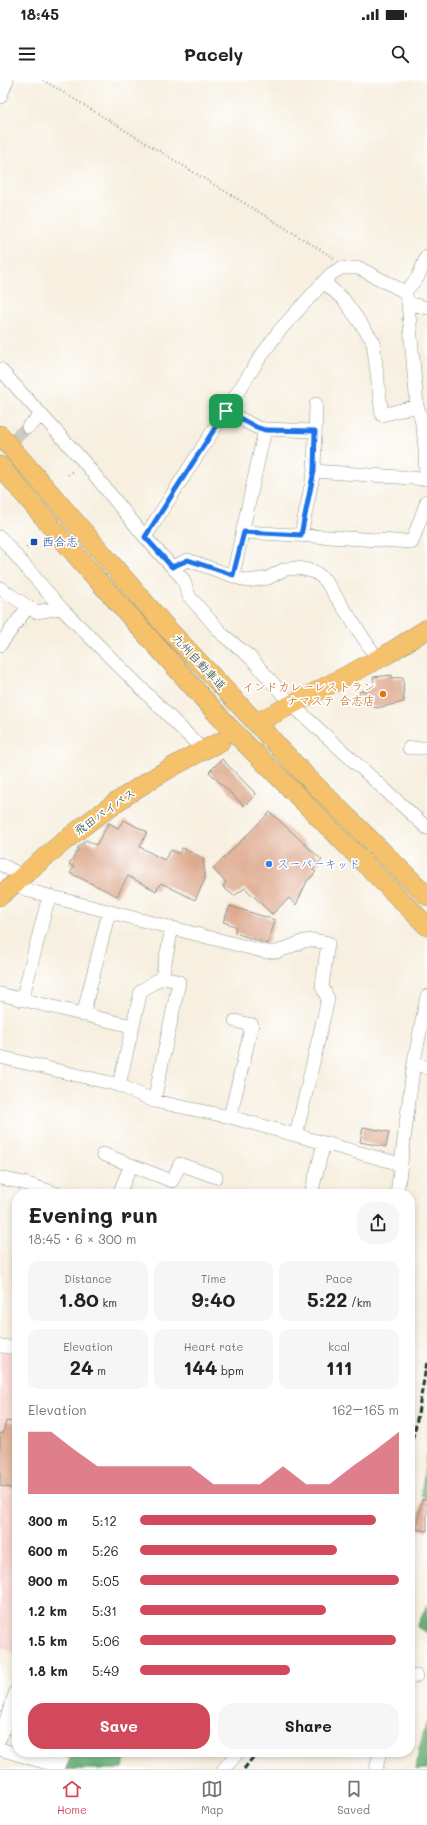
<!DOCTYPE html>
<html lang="en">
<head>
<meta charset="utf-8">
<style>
  body { margin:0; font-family:Mali,"Klee One",sans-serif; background:#f6f6f6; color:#222; height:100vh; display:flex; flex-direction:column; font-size:15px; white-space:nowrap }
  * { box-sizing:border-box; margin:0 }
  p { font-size:13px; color:#767676 }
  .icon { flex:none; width:22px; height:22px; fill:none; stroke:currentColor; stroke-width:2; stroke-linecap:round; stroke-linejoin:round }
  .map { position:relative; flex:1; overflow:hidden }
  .drawer { position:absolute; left:12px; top:1109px; width:403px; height:568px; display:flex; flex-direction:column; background:#fff; border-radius:16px; box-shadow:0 2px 6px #0003 }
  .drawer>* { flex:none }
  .pin { position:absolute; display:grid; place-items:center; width:34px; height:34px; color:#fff; margin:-17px; border-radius:8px; box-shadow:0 2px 6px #0006 }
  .round { display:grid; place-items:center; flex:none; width:42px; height:42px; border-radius:16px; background:#f6f6f6 }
  .overview { display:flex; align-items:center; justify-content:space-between; height:68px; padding:0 16px }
  h1 { font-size:22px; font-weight:800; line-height:30px }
  .figures { display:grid; grid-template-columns:repeat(3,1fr); gap:6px; height:68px; padding:4px 16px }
  .figures div { display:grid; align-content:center; border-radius:10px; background:#f6f6f6; text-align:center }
  .figures b { font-size:20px; font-weight:800 }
  .figures small { font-size:11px; font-weight:400 }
  .figures p { font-size:11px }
  .chart { height:112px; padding:8px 16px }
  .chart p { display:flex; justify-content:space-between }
  .chart svg { width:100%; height:72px; margin-top:4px; fill:#d1495b; opacity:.7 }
  .cta { display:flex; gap:8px; margin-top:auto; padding:8px 16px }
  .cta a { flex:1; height:46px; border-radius:16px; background:#d1495b; color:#fff; font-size:16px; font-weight:800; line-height:46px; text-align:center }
  .cta a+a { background:#f6f6f6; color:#222 }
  ul { padding:0 16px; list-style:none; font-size:13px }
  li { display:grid; grid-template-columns:64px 48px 1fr; align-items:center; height:30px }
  li i { height:10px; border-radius:5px; background:#d1495b }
  .status { display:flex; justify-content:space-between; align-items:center; height:28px; padding:0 20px; background:#fff; direction:ltr }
  .status svg { height:11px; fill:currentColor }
  header { display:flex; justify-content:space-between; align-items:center; height:52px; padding:0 16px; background:#fff; font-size:18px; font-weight:800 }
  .tabs { display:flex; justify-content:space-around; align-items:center; height:56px; border-top:1px solid #e0e0e0; background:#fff; font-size:11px; color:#767676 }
  .tabs a { display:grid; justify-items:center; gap:2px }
  .tabs .current { color:#d1495b }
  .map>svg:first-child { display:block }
</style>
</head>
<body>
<div class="status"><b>18:45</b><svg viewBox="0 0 49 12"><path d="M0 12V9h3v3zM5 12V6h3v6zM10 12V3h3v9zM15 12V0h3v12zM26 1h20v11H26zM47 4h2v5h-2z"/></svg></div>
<header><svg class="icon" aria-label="menu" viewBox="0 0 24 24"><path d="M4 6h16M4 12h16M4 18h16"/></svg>Pacely<svg class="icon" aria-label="search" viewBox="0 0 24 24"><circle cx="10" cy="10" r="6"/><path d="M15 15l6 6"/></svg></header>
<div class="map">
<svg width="427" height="1689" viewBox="0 0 427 1689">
  <rect width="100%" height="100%" fill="#fff"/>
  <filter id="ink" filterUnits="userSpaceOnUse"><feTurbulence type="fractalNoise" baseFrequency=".025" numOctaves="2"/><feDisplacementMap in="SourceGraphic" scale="8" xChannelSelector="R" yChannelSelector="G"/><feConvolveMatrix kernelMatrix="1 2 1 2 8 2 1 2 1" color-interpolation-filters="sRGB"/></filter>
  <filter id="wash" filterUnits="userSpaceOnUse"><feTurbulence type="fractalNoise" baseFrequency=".012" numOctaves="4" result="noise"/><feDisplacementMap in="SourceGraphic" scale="16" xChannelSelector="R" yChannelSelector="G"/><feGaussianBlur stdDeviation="0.9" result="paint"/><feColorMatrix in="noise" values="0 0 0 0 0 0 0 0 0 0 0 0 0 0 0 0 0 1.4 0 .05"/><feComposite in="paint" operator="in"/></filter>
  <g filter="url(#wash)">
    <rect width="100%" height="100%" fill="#f7efdf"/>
    <path fill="#f7d0cb" d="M0 1272 17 1273V1573L0 1567Z"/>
    <path fill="#66af75" stroke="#427654" d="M427 1375V1417L421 1416Z
      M427 1525V1553L417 1547Z
      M427 1641V1689H416L419 1669Z
      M72 1672H129L121 1689H66Z"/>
    <g id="blocks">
      <path fill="#dca487" d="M392 595V598L403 597 404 622 377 628 363 624 359 612 374 606 373 597Z
        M222 679 256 714 244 726 209 692Z
        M270 732 322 780 312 789 316 792 307 801 296 825 289 818 272 834 245 808 234 816 223 807 226 802 213 789Z
        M124 740 147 752 140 767 164 780 171 770 179 774 182 768 203 778 205 799 195 820 161 803 156 811 128 796 117 816 70 793 74 787 69 784 79 769 77 768 86 760 96 765 109 743 118 748Z
        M230 826 275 840 268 864 235 853V846L223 842Z
        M363 1047 389 1052 386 1067 360 1062Z
        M6 1341 17 1343V1409L0 1406V1353L3 1354Z
        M422 1419H427V1451L416 1449Z"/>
    </g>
  </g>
  <g filter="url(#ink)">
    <use href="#blocks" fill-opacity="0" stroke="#8b968a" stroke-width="1"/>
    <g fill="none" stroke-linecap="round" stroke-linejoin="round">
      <path stroke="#cccbbd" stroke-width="13" stroke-dasharray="13 6" stroke-linecap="butt" d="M0 371 28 347"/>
      <g stroke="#8b968a" stroke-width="14">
        <path id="minor" d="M0 17 7 0
          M324 202 344 220 373 261 382 335 417 326
          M408 223 427 228
          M0 289 84 382 145 457 183 499 189 516 223 555 251 578 291 624 427 748
          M226 331 256 347 265 349 315 351
          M28 347 41 336
          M314 391 316 324
          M244 452 412 462 427 421
          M301 455 314 391 426 399C425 375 426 348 417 326L408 223 405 212 418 197 427 176
          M0 457 61 528 203 670
          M145 457 259 279 279 251 331 194 341 188H359L405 212
          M172 487 188 480 247 501 268 498 285 489 299 488 315 492 325 500 378 580
          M233 495 265 349
          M0 508 36 532 61 528
          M0 565 27 528
          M409 668H427
          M0 784 23 796
          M15 804 30 811 172 848 162 897 141 911 119 1005 154 1021 230 1037 400 1084
          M172 848 266 872H277L304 861 312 860 328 863 322 906 328 919 296 1055
          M0 914 131 946
          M22 920 49 816
          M83 935 109 832
          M0 977 119 1005
          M414 982 427 988
          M154 1021 179 902 162 897
          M230 1037 252 945 235 941
          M103 1074 131 1085
          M0 1098 24 1103 58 1114
          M119 1114 131 1085 172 1101 180 1084 216 1097
          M311 1114 324 1063
          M397 1114 414 982 427 916
          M0 1266 17 1268
          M410 1597 416 1596
          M0 1658 16 1611 17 1612
          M0 1669 58 1686
          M57 1689 63 1672
          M224 1689 238 1672
          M376 1689 380 1672"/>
      </g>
      <g stroke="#8b968a" stroke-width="20">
        <path id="highway" d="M0 355 166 547 306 696 427 816
          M0 386 86 487 227 645 427 846
          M264 639 386 575 427 549
          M0 816C21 798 41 780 62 763 110 724 165 688 220 662"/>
      </g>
      <path stroke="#8b968a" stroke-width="2" stroke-dasharray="1 3" stroke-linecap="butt" d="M43 0 334 178
        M68 395 74 390
        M26 468 34 462"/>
      <use href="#minor" stroke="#fff" stroke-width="13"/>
      <use href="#highway" stroke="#f5c16b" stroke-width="19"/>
      <path stroke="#1f3d34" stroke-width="3" stroke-dasharray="6 3" stroke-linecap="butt" d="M410 1368 416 1345 427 1282
        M244 1689 257 1672"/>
    </g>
  </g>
  <g fill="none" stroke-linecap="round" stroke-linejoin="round" filter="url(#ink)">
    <g stroke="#fff" stroke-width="8">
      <path id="route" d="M226 331 256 347 265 350 315 351 314 391 301 455 244 452 233 495 188 480 172 487 145 457Z"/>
    </g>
    <use href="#route" stroke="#1a73e8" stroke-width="5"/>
  </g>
  <rect fill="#1a4fb4" stroke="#fff" stroke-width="1.5" x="30" y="458" width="8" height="8" rx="2"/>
  <circle fill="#e8710a" stroke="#fff" stroke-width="1.5" cx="383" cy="614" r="4"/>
  <circle fill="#3f7fe0" stroke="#fff" stroke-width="1.5" cx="269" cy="784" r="4"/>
  <g text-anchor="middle" stroke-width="3.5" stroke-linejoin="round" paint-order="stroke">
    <g font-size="12" fill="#164399" stroke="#fff" text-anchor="start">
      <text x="42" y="466">西合志</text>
    </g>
    <g font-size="12" fill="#1f3d34" stroke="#fff">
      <text transform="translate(199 582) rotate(47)" y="4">九州自動車道</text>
      <text transform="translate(105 732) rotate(-35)" y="4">飛田バイパス</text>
    </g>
    <g font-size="12" fill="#c56008" stroke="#fff" text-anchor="end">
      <text x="375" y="611">インドカレーレストラン<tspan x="375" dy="14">ナマステ 合志店</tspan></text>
    </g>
    <g font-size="12" fill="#366cbe" stroke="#fff" text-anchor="start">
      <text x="277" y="788">スーパーキッド</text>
    </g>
  </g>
</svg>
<div class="pin" style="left:226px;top:331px;background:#1e9e55"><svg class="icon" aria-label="arrive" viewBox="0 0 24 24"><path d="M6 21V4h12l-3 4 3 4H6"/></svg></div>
<section class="drawer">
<div class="overview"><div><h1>Evening run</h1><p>18:45 · 6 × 300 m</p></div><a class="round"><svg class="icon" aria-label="share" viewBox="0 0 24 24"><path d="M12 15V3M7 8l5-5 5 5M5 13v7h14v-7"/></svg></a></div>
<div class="figures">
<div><p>Distance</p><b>1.80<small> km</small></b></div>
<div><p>Time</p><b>9:40</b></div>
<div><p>Pace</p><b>5:22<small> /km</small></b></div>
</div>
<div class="figures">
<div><p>Elevation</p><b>24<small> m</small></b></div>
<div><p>Heart rate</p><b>144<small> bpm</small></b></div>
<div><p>kcal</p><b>111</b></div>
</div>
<div class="chart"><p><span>Elevation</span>162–165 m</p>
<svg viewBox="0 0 160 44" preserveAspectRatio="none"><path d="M0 44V6L10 6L20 17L30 27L40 27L50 27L60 27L70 27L80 38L90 38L100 38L110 27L120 38L130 38L140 27L150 17L160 6V44z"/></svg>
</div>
<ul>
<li><b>300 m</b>5:12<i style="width:91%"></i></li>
<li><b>600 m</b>5:26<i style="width:76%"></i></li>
<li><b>900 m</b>5:05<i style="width:100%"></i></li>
<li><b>1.2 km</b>5:31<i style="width:72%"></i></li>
<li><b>1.5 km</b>5:06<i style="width:99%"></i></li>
<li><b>1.8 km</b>5:49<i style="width:58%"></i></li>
</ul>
<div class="cta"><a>Save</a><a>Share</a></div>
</section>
</div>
<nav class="tabs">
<a class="current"><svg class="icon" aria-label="home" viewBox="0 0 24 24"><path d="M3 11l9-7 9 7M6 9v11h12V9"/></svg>Home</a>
<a><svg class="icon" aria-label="map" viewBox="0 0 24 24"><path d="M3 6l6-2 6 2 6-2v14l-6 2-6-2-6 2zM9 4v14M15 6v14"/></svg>Map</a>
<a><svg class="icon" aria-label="saved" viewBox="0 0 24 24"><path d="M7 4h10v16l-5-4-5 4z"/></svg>Saved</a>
</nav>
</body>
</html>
